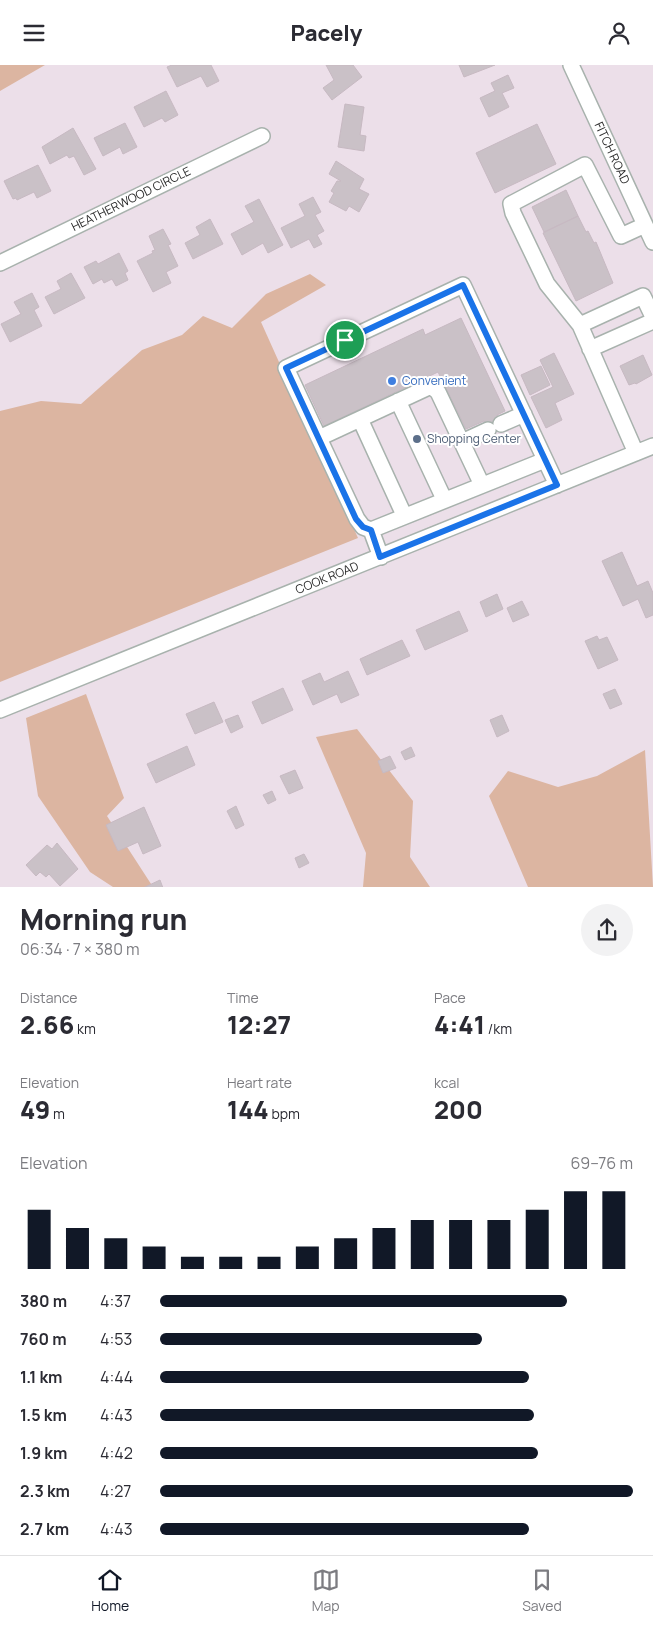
<!DOCTYPE html>
<html lang="en">
<head>
<meta charset="utf-8">
<style>
  body { margin:0; font-family:Manrope,sans-serif; background:#f2f2f3; color:#2b2b33; height:100vh; display:flex; flex-direction:column; font-size:19px; white-space:nowrap }
  * { box-sizing:border-box; margin:0 }
  p { font-size:16px; color:#7c7c81 }
  .icon { flex:none; width:28px; height:28px; fill:none; stroke:currentColor; stroke-width:2; stroke-linecap:round; stroke-linejoin:round }
  .map { position:relative; height:822px; overflow:hidden }
  .panel { display:flex; flex-direction:column; background:#fff; flex:1 }
  .panel>* { flex:none }
  .pin { position:absolute; display:grid; place-items:center; width:42px; height:42px; color:#fff; margin:-21px; border:2px solid #fff; border-radius:50%; box-shadow:0 1px 5px #0007 }
  .round { display:grid; place-items:center; flex:none; width:52px; height:52px; border-radius:26px; background:#f2f2f3 }
  .head { display:flex; align-items:center; justify-content:space-between; height:85px; padding:0 20px }
  h1 { font-size:28px; font-weight:800; line-height:38px }
  .figures { display:grid; grid-template-columns:repeat(3,1fr); gap:8px; height:85px; padding:5px 20px }
  .figures div { display:grid; align-content:center }
  .figures b { font-size:25px; font-weight:800 }
  .figures small { font-size:14px; font-weight:400 }
  .figures p { font-size:14px }
  .chart { height:140px; padding:10px 20px }
  .chart p { display:flex; justify-content:space-between }
  .chart svg { width:100%; height:90px; margin-top:5px; stroke:#111827; stroke-width:6 }
  ul { padding:0 20px; list-style:none; font-size:16px }
  li { display:grid; grid-template-columns:80px 60px 1fr; align-items:center; height:38px }
  li i { height:12px; border-radius:6px; background:#111827 }
  header { display:flex; justify-content:space-between; align-items:center; height:65px; padding:0 20px; background:#fff; font-size:22px; font-weight:800 }
  .tabs { display:flex; justify-content:space-around; align-items:center; height:70px; border-top:1px solid #e1e1e2; background:#fff; font-size:14px; color:#7c7c81 }
  .tabs a { display:grid; justify-items:center; gap:2px }
  .tabs .active { color:#111827 }
  .map>svg:first-child { display:block }
</style>
</head>
<body>
<header><svg class="icon" aria-label="menu" viewBox="0 0 24 24"><path d="M4 6h16M4 12h16M4 18h16"/></svg>Pacely<svg class="icon" aria-label="person" viewBox="0 0 24 24"><circle cx="12" cy="8" r="4"/><path d="M4 21q1-7 8-7t8 7"/></svg></header>
<div class="map">
<svg width="653" height="823" viewBox="0 0 653 823">
  <rect width="100%" height="100%" fill="#ecdfe9"/>
  <path fill="#dcb5a1" d="M0 0H45L0 26Z
    M310 209 326 220 261 257 358 473 0 617V346L41 336 81 339 142 285 182 270 203 251 232 263 266 229Z
    M86 629 124 733 107 751 153 822H113L90 807 38 731 26 653Z
    M357 664 413 736 410 792 430 822H363L366 788 316 672Z
    M645 685 653 822H528L489 731 508 706 558 722 597 711Z"/>
  <path fill="#cac1c7" stroke="#c7b9c2" d="M172 0H211L219 16 207 22 201 11 177 22 167 2Z
    M326 0H353L362 12 332 35 323 23 334 15Z
    M459 0H495L464 12Z
    M508 10 514 23 502 28 509 42 489 52 480 33 495 26 491 18Z
    M166 26 178 50 165 57 162 53 144 62 134 42Z
    M345 39 364 42 360 70 366 71 364 86 338 82Z
    M125 58 137 82 123 89 120 82 103 91 94 73Z
    M537 59 556 99 495 128 476 88Z
    M73 63 96 104 84 110 74 91 69 93 67 90 50 99 42 82Z
    M336 96 364 114 359 124 369 129 359 147 349 141 346 146 329 137 334 128 331 126 337 116H341L329 109Z
    M38 100 51 126 37 133 34 127 17 135 16 133 13 134 4 116Z
    M566 125 578 151 544 167 532 142Z
    M313 132 321 147 315 150 324 166 317 170 322 179 314 183 309 174 291 183 281 163 305 151 299 139Z
    M259 134 283 180 268 188 263 178 242 190 231 169 254 157 245 141Z
    M578 151 586 167 588 166 594 178 596 177 613 218 576 236 543 168Z
    M210 154 223 179 193 194 185 178 200 170 196 162Z
    M163 164 171 179 168 180 178 201 166 207 171 218 153 227 137 196 153 188 152 186 155 185 149 171Z
    M119 188 128 206 125 208 128 215 116 221 112 214 104 218 102 214 93 219 84 202 96 196 98 199Z
    M71 208 85 233 54 249 45 232 61 224 57 216Z
    M32 228 39 242 34 245 42 261 10 277 1 259 21 249 14 237Z
    M461 253 505 346 497 350 503 363 490 369 484 356 466 364 438 307 324 361 305 320 423 264 425 270Z
    M554 288 574 329 555 338 562 355 546 363 531 332 553 322 540 295Z
    M643 290 652 310 636 319 635 318 629 320 620 301Z
    M541 301 550 320 530 330 521 310Z
    M622 487 637 521 648 516 653 528V550L646 553 638 534 623 541 602 496Z
    M497 529 503 544 486 552 480 537Z
    M522 536 529 550 513 557 507 543Z
    M459 546 468 566 425 585 416 565Z
    M597 571 599 575 607 572 618 595 598 604 585 576Z
    M402 575 410 591 367 610 360 594Z
    M348 606 359 630 341 638 337 629 313 640 302 616 320 608 324 617Z
    M283 623 293 645 262 659 252 637Z
    M615 624 622 639 610 644 603 629Z
    M214 637 223 657 195 669 186 649Z
    M238 650 243 662 231 668 225 655Z
    M502 650 509 666 497 672 490 655Z
    M187 681 195 700 156 718 147 699Z
    M411 682 415 691 405 695 401 687Z
    M390 691 396 703 383 708 378 696Z
    M295 705 303 723 289 729 280 711Z
    M272 726 276 735 268 739 263 730Z
    M236 741 244 760 236 764 227 746Z
    M144 742 161 781 143 789 138 777 118 786 106 760Z
    M57 778 78 804 60 821 49 809 46 812 40 807 36 811 26 800 47 780 52 784Z
    M304 789 309 798 299 803 295 793Z
    M160 815 163 823H143Z"/>
  <g fill="none" stroke-linecap="round" stroke-linejoin="round">
    <g stroke="#a8b2ad" stroke-width="18">
      <path id="minor" d="M571 0 653 177
        M0 198 262 71
        M580 260 643 231 653 252
        M590 284 653 256
        M398 336 444 434
        M360 354 404 450
        M501 359 524 349
        M319 373 431 321 438 327 482 420
        M462 377 488 365
        M636 388 580 260 547 219 513 148 511 139 585 100 621 171 645 160
        M371 465 545 395
        M381 492 371 465 363 462 357 454 286 303 463 220 557 420
        M0 645 653 381"/>
    </g>
    <use href="#minor" stroke="#fff" stroke-width="15"/>
  </g>
  <g fill="none" stroke-linecap="round" stroke-linejoin="round">
    <g stroke="#fff" stroke-width="10">
      <path id="route" d="M463 220 557 420 380 492 371 465 363 462 356 454 286 303Z"/>
    </g>
    <use href="#route" stroke="#1a73e8" stroke-width="6"/>
  </g>
  <circle fill="#3f7fe0" stroke="#fff" stroke-width="2" cx="392" cy="316" r="5"/>
  <circle fill="#5c6f8a" stroke="#fff" stroke-width="2" cx="417" cy="374" r="5"/>
  <g text-anchor="middle" stroke-width="4" stroke-linejoin="round" paint-order="stroke">
    <g font-size="12" fill="#2b2b2b" stroke="#fff">
      <text transform="translate(612 88) rotate(65)" y="4">FITCH ROAD</text>
      <text transform="translate(131 134) rotate(-26)" y="4">HEATHERWOOD CIRCLE</text>
      <text transform="translate(327 513) rotate(-22)" y="4">COOK ROAD</text>
    </g>
    <g font-size="12" fill="#366cbe" stroke="#fff" text-anchor="start">
      <text x="402" y="320">Convenient</text>
    </g>
    <g font-size="12" fill="#4e5e75" stroke="#fff" text-anchor="start">
      <text x="427" y="378">Shopping Center</text>
    </g>
  </g>
</svg>
<div class="pin" style="left:345px;top:275px;background:#1e9e55"><svg class="icon" aria-label="arrive" viewBox="0 0 24 24"><path d="M6 21V4h12l-3 4 3 4H6"/></svg></div>
</div>
<section class="panel">
<div class="head"><div><h1>Morning run</h1><p>06:34 · 7 × 380 m</p></div><a class="round"><svg class="icon" aria-label="share" viewBox="0 0 24 24"><path d="M12 15V3M7 8l5-5 5 5M5 13v7h14v-7"/></svg></a></div>
<div class="figures">
<div><p>Distance</p><b>2.66<small> km</small></b></div>
<div><p>Time</p><b>12:27</b></div>
<div><p>Pace</p><b>4:41<small> /km</small></b></div>
</div>
<div class="figures">
<div><p>Elevation</p><b>49<small> m</small></b></div>
<div><p>Heart rate</p><b>144<small> bpm</small></b></div>
<div><p>kcal</p><b>200</b></div>
</div>
<div class="chart"><p><span>Elevation</span>69–76 m</p>
<svg viewBox="0 0 160 44" preserveAspectRatio="none"><path d="M5 44V15M15 44V24M25 44V29M35 44V33M45 44V38M55 44V38M65 44V38M75 44V33M85 44V29M95 44V24M105 44V20M115 44V20M125 44V20M135 44V15M145 44V6M155 44V6"/></svg>
</div>
<ul>
<li><b>380 m</b>4:37<i style="width:86%"></i></li>
<li><b>760 m</b>4:53<i style="width:68%"></i></li>
<li><b>1.1 km</b>4:44<i style="width:78%"></i></li>
<li><b>1.5 km</b>4:43<i style="width:79%"></i></li>
<li><b>1.9 km</b>4:42<i style="width:80%"></i></li>
<li><b>2.3 km</b>4:27<i style="width:100%"></i></li>
<li><b>2.7 km</b>4:43<i style="width:78%"></i></li>
</ul>
</section>
<nav class="tabs">
<a class="active"><svg class="icon" aria-label="home" viewBox="0 0 24 24"><path d="M3 11l9-7 9 7M6 9v11h12V9"/></svg>Home</a>
<a><svg class="icon" aria-label="map" viewBox="0 0 24 24"><path d="M3 6l6-2 6 2 6-2v14l-6 2-6-2-6 2zM9 4v14M15 6v14"/></svg>Map</a>
<a><svg class="icon" aria-label="saved" viewBox="0 0 24 24"><path d="M7 4h10v16l-5-4-5 4z"/></svg>Saved</a>
</nav>
</body>
</html>
